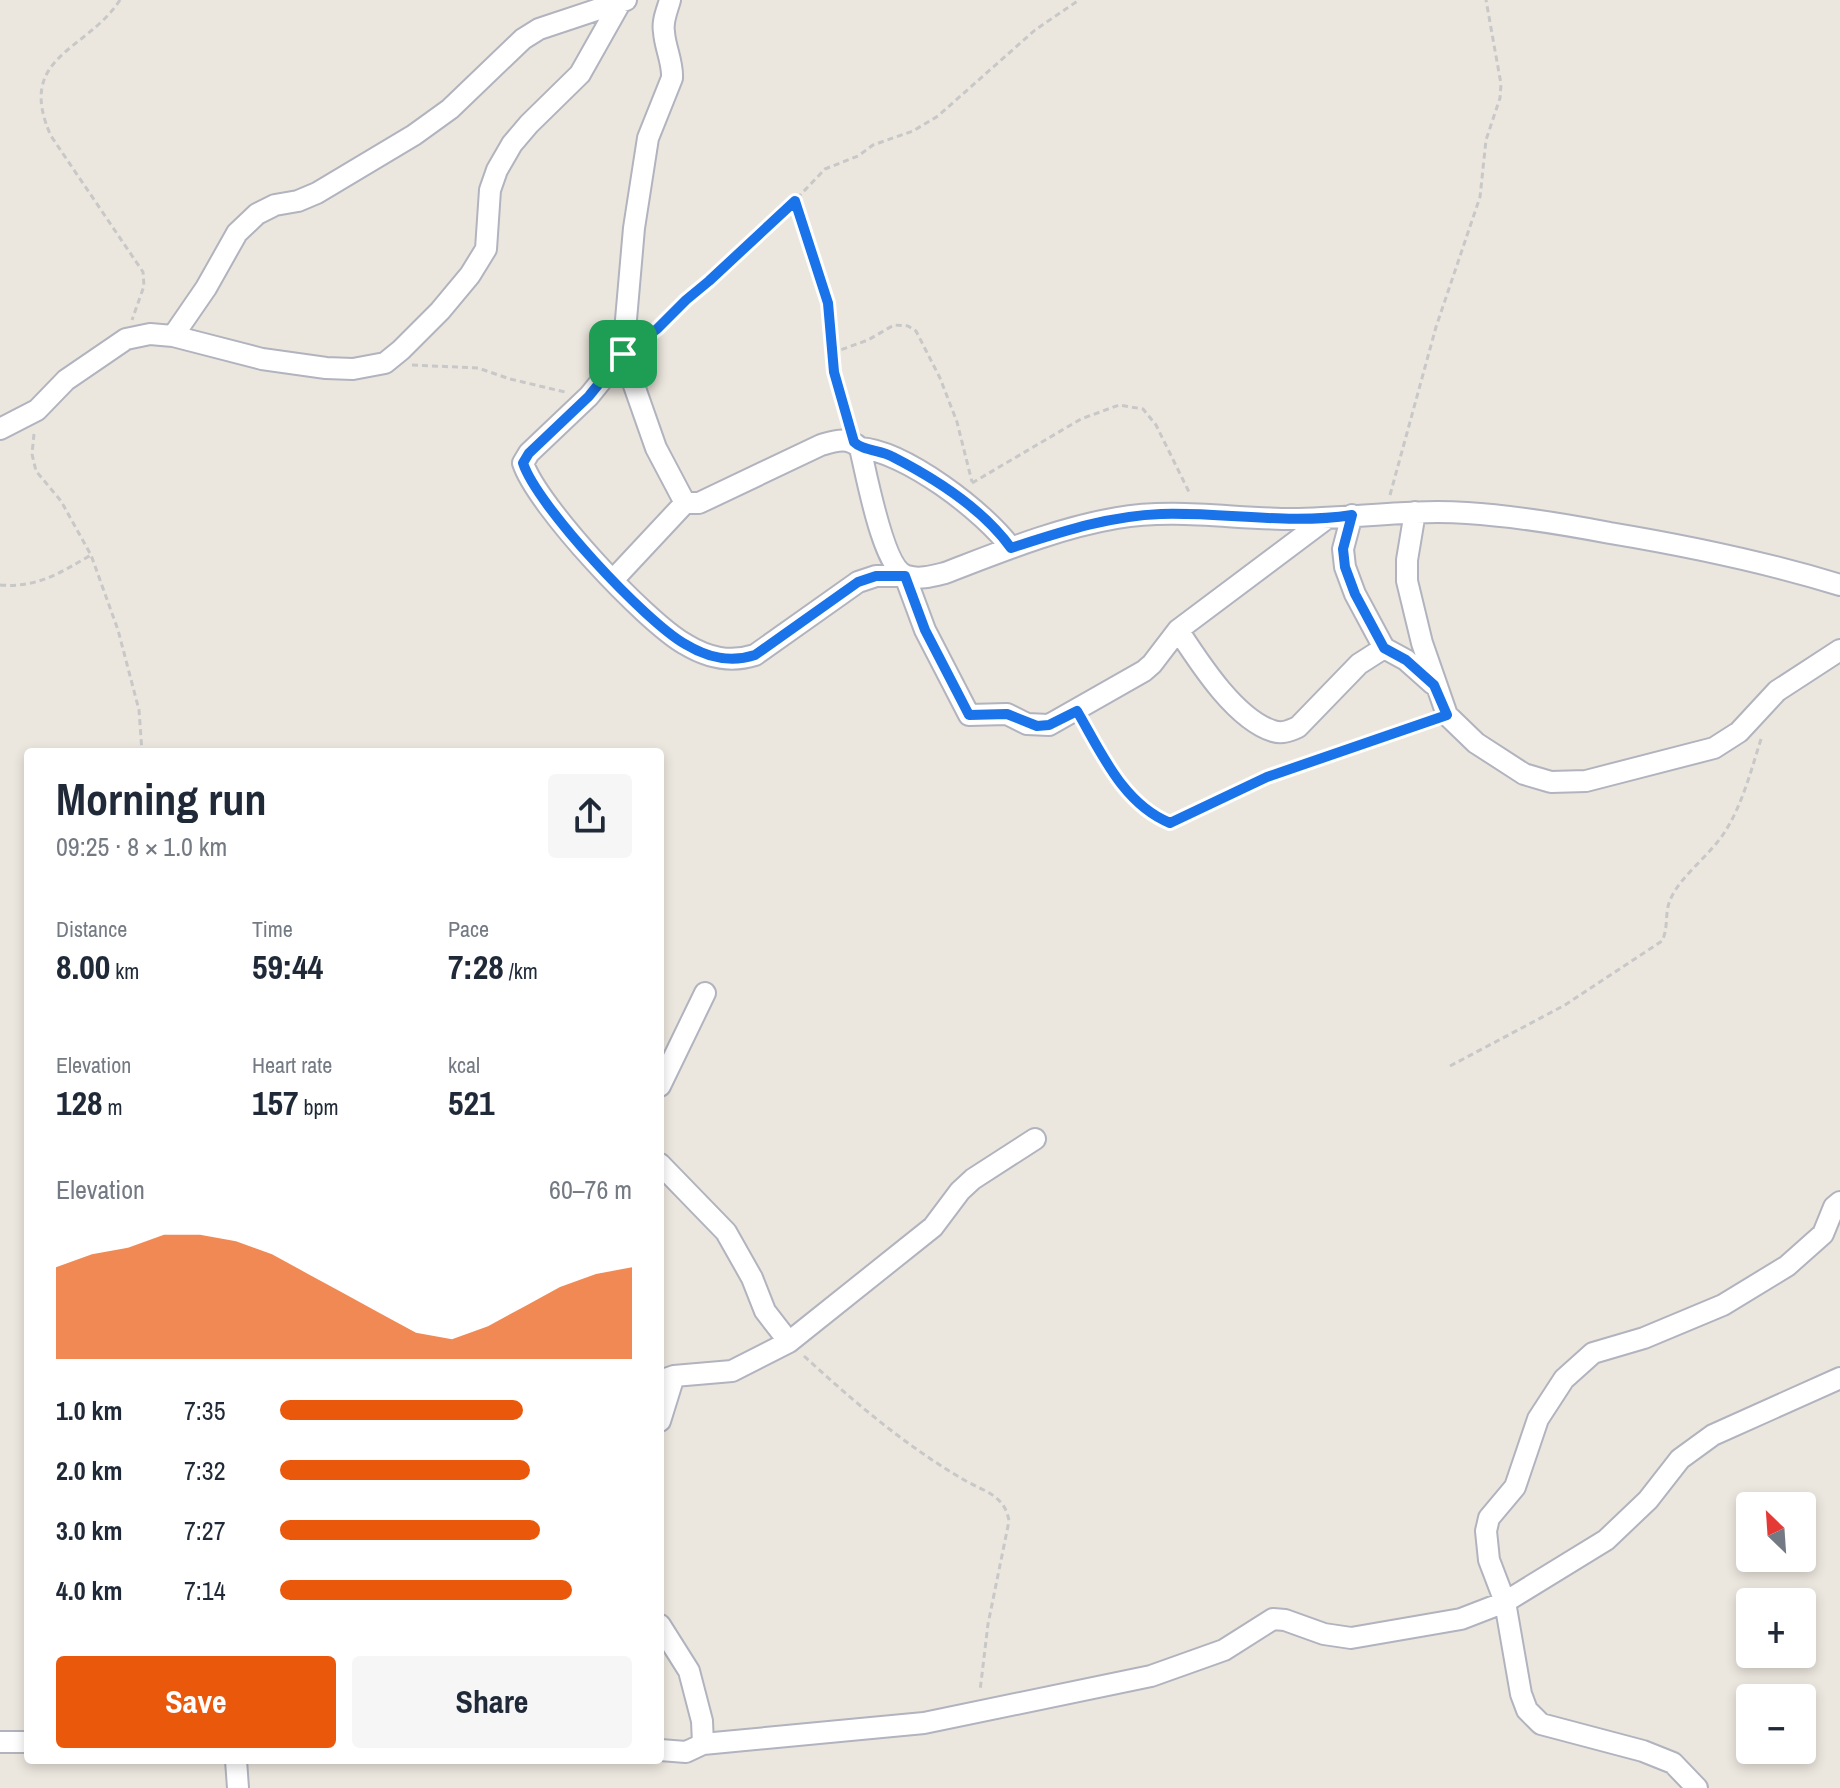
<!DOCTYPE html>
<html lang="en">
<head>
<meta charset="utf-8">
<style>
  body { margin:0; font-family:"Archivo Narrow",sans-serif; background:#f6f6f7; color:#1f2937; height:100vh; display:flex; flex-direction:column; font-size:30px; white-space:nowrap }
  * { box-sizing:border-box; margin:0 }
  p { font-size:26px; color:#747a83 }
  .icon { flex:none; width:44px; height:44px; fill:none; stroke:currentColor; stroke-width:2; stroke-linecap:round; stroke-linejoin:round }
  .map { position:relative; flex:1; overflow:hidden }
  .drawer { position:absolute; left:24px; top:748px; width:640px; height:1016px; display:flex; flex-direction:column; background:#fff; border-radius:8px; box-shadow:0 4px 12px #0003 }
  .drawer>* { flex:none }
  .needle { width:52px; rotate:335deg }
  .controls { position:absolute; left:1736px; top:1492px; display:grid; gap:16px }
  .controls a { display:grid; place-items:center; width:80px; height:80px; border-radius:8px; background:#fff; box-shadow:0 4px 12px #0003; font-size:40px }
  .pin { position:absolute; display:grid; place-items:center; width:68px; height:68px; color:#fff; margin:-34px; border-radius:16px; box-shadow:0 4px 12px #0006 }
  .round { display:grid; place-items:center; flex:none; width:84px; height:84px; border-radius:8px; background:#f6f6f7 }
  .headline { display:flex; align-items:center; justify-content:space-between; height:136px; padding:0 32px }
  h1 { font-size:44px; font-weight:700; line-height:60px }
  .metrics { display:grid; grid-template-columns:repeat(3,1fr); gap:12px; height:136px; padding:8px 32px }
  .metrics div { display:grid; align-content:center }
  .metrics b { font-size:34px; font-weight:700 }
  .metrics small { font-size:22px; font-weight:400 }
  .metrics p { font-size:22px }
  .chart { height:224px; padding:16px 32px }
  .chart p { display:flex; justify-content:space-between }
  .chart svg { width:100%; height:144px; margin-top:8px; fill:#ea580c; opacity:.7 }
  .button { display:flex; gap:16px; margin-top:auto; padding:16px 32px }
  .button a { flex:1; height:92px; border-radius:8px; background:#ea580c; color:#fff; font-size:32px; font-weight:700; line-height:92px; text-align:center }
  .button a+a { background:#f6f6f7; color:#1f2937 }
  ul { padding:0 32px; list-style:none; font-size:26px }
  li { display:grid; grid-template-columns:128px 96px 1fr; align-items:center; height:60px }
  li i { height:20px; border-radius:10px; background:#ea580c }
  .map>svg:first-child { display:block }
</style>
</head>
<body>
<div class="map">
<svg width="1840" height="1788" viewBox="0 0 1840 1788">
  <rect width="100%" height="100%" fill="#ece7de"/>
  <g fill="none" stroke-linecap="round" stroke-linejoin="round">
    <g stroke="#b1b3be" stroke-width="24">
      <path id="minor" d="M670 0C667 11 662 21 664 32 665 48 673 62 672 78L648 138 634 228 623 354 656 448 685 503H699L821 445C835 441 848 436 860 448 866 472 883 569 907 576 919 580 933 576 945 573 1000 552 1058 528 1117 518 1174 508 1234 519 1292 519 1350 519 1408 509 1467 513 1515 516 1563 524 1610 533 1688 546 1765 562 1840 585
        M173 336 206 288 237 233 257 214 275 205 298 201 317 193 414 135 450 109 523 39 539 29 626 0
        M623 354 589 396 529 453 523 463C537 506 645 621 685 644 708 658 730 663 755 655L858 582 876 576H905L925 630 969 715 1007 714 1027 724 1049 725 1144 671 1152 664 1178 630 1326 519
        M0 429 37 410 66 380 126 339 150 334 173 336 262 359 326 368 353 369 385 363 401 350 440 311 470 275 486 249 490 190 497 170 512 144 529 124 580 74 620 3
        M860 448C905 451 985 512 1011 548
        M1415 512 1407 560V581L1422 643 1447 715 1476 743 1524 774 1551 782 1586 781 1714 748 1739 732 1777 691 1840 650
        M1352 515 1343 549 1345 567 1355 594 1384 648 1406 660 1433 684
        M613 580 685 503
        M1178 630C1199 662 1235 719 1273 731 1282 734 1289 731 1298 727L1359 664 1384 648
        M660 1086 705 993
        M660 1164 726 1232 752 1278 765 1311 789 1342
        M660 1381 674 1376 732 1371 789 1342 933 1227 960 1191 973 1179 1035 1139
        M660 1421 674 1376
        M660 1625 689 1671 702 1721 703 1744 686 1752 660 1750
        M0 1742H28
        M703 1744 924 1723 1151 1676 1224 1650 1273 1619 1285 1620 1324 1634 1351 1638 1461 1619 1505 1602 1606 1540 1648 1500 1680 1459 1713 1435 1840 1378
        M236 1760 238 1788
        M1697 1788 1673 1763 1643 1751 1541 1724 1527 1710 1521 1694 1505 1602 1489 1560 1486 1531 1489 1518 1515 1487 1538 1419 1564 1379 1593 1353 1644 1338 1723 1305 1787 1266 1823 1234 1834 1207 1840 1202"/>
    </g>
    <path stroke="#c8c8c8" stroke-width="3" stroke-dasharray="6 4" stroke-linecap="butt" d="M120 0C86 52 15 56 51 136L143 272 144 286 132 320
      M795 202 828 303 834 372 848 423
      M642 340 784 212 825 169 858 156 873 145 913 131 938 116 1035 30 1079 0
      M832 353 868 340 894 325 908 326 916 331 940 378 957 422 972 482
      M412 365 478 368 510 379 565 392
      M34 434 32 454 36 471 61 501 91 555 118 630 139 710 142 752
      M972 483 1081 419 1119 405 1143 409 1156 425 1190 494
      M1390 495 1436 327 1480 197 1486 140 1500 98 1501 84 1486 0
      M0 585C37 588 60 573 91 555
      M1085 724C1107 762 1127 806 1170 823L1267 777 1429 721
      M1450 1066 1565 1005 1662 941C1669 927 1664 912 1671 898 1682 874 1711 855 1726 830 1743 803 1752 767 1762 736
      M804 1356C854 1402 907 1447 966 1481 986 1492 1005 1496 1009 1521L988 1624 980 1691"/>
    <use href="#minor" stroke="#fff" stroke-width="20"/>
  </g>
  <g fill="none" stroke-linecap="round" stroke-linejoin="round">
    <g stroke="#fff" stroke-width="16">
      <path id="route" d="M795 201 828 303 834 372 854 442C863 451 881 450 893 457 936 479 983 509 1011 548 1061 532 1108 516 1161 514 1225 512 1288 525 1352 515L1343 549 1345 567 1355 594 1384 648 1406 660 1434 685 1447 715 1267 777 1170 823C1123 804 1101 752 1077 711L1049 725 1037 726 1007 714 969 715 925 630 905 576H876L858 582 755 655C730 663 708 658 685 644 645 621 537 506 523 463L529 453 589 396 623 354 657 329 686 300 709 281Z"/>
    </g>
    <use href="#route" stroke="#1a73e8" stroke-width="10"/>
  </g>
</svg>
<div class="controls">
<a><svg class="needle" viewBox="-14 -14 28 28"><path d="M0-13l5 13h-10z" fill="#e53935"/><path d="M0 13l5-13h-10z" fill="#747a83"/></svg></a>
<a>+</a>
<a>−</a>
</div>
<div class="pin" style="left:623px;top:354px;background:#1e9e55"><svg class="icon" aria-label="arrive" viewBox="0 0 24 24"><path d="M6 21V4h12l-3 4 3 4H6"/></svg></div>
<section class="drawer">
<div class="headline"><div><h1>Morning run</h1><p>09:25 · 8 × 1.0 km</p></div><a class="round"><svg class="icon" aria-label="share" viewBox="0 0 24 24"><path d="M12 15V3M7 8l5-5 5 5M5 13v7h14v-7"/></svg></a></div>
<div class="metrics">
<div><p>Distance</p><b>8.00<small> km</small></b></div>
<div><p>Time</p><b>59:44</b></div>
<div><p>Pace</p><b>7:28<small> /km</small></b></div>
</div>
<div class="metrics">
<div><p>Elevation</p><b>128<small> m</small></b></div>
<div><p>Heart rate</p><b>157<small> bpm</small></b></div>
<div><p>kcal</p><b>521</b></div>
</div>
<div class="chart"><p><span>Elevation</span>60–76 m</p>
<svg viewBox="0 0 160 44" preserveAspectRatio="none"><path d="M0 44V16L10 12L20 10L30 6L40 6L50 8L60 12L70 18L80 24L90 30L100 36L110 38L120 34L130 28L140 22L150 18L160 16V44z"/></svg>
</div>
<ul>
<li><b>1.0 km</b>7:35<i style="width:69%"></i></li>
<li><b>2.0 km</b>7:32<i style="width:71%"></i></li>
<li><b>3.0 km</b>7:27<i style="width:74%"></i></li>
<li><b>4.0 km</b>7:14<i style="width:83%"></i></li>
</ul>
<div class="button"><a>Save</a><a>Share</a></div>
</section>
</div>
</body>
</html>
